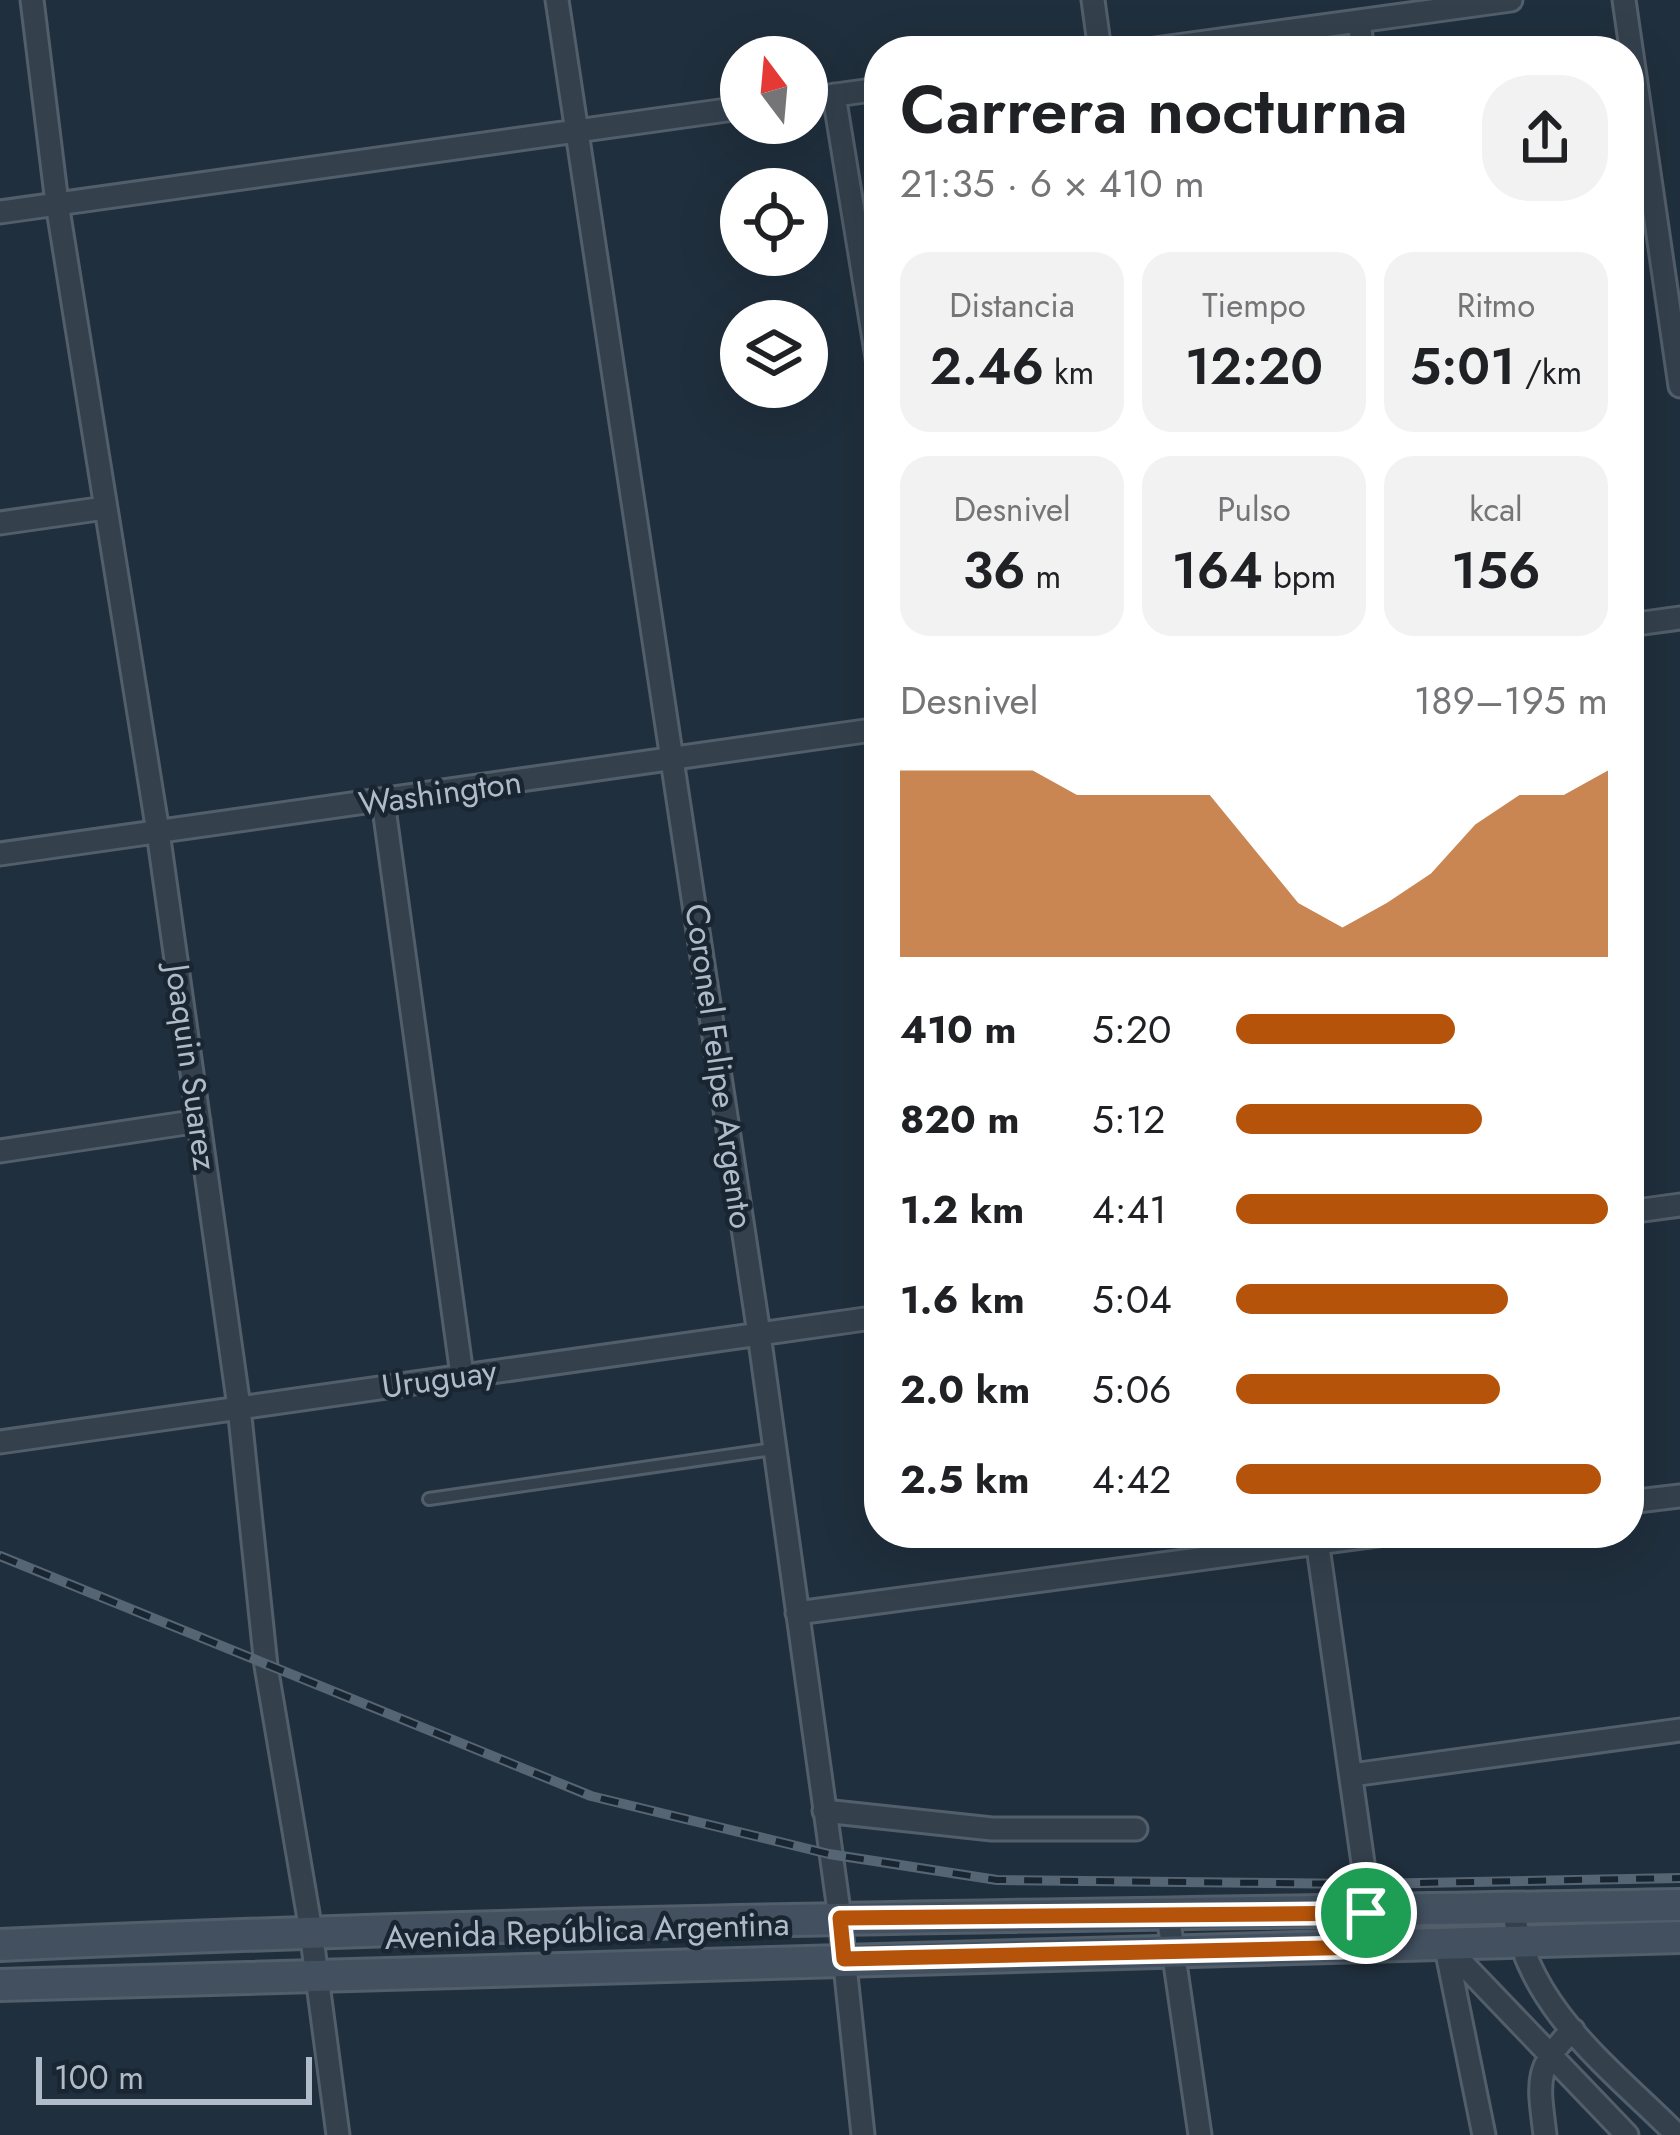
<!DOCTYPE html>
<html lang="es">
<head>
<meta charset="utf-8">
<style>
  body { margin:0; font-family:Jost,sans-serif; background:#f2f2f2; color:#202124; height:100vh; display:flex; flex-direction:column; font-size:45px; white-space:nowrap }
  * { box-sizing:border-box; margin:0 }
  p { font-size:39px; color:#757577 }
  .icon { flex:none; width:66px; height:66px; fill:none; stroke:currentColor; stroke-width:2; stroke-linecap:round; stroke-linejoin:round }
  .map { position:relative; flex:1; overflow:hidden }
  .sheet { position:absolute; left:864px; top:36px; width:780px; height:1512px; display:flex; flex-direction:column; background:#fff; border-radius:48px; box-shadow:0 12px 48px #0002 }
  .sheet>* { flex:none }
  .needle { width:78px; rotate:344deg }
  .buttons { position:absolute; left:720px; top:36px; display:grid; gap:24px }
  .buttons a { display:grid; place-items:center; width:108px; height:108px; border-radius:50%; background:#fff; box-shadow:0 12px 48px #0002; font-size:60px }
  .scale { position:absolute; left:36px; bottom:30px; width:276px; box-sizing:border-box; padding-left:12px; border:6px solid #afbbc9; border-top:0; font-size:33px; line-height:42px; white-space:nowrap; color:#afbbc9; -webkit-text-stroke:9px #192631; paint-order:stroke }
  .pin { position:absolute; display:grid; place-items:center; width:102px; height:102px; color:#fff; margin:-51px; border:6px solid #fff; border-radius:50%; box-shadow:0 3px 12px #0007 }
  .round { display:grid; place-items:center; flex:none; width:126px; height:126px; border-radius:48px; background:#f2f2f2 }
  .overview { display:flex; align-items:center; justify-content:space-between; height:204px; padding:0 36px }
  h1 { font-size:66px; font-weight:600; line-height:90px }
  .figures { display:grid; grid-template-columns:repeat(3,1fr); gap:18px; height:204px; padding:12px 36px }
  .figures div { display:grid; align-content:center; border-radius:30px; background:#f2f2f2; text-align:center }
  .figures b { font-size:51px; font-weight:600 }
  .figures small { font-size:33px; font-weight:400 }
  .figures p { font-size:33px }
  .chart { height:336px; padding:24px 36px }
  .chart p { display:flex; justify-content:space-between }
  .chart svg { width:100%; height:216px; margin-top:12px; fill:#b45309; opacity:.7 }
  ul { padding:0 36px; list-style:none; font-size:39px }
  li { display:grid; grid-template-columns:192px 144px 1fr; align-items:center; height:90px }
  li i { height:30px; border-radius:15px; background:#b45309 }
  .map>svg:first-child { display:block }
</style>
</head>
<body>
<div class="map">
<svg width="1680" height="2135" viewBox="0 0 1680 2135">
  <rect width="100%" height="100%" fill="#202f3d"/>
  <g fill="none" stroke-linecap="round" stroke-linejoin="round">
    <g stroke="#525e6a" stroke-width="16">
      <path id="lane" d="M429 1499 773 1449"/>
    </g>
    <g stroke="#525e6a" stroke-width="27">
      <path id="street" d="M32 0 57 203 158 832 239 1407 266 1666 311 1931 338 2135
        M557 0 759 1334 840 1918 863 2135
        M1093 0 1100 51
        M1624 0 1680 386
        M1359 22 1363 51
        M1140 51 1511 0
        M834 95 879 370
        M807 99 879 89
        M0 212 741 108
        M0 523 105 508
        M1629 625 1680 618
        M383 801 462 1375
        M0 854 879 729
        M0 1151 199 1121
        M1629 1212 1680 1205
        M0 1442 879 1317
        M1629 1502 1680 1496
        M1316 1533 1366 1884 1367 1947
        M797 1613 1392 1533
        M1352 1775 1680 1730
        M824 1811 992 1829H1136
        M1513 1908C1526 2007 1610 2068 1677 2135
        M1168 1915 1200 2135
        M1445 1945 1627 2135
        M1446 1948 1484 2135
        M1545 2135C1539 2084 1533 2067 1573 2030"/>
    </g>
    <g stroke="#525e6a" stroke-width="36">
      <path id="secondary" d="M0 1945C560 1919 1120 1915 1680 1905
        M0 1985 1680 1937"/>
    </g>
    <use href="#lane" stroke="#34414d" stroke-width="10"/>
    <use href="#street" stroke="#34414d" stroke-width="21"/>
    <use href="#secondary" stroke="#425060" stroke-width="30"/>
    <g stroke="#566574" stroke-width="10">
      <path id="rail" d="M0 1556 591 1796 829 1854 997 1880 1366 1884 1680 1878"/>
    </g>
    <use href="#rail" stroke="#192631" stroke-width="6" stroke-dasharray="18" stroke-linecap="butt"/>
  </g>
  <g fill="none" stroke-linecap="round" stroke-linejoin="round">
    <g stroke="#fff" stroke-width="24">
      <path id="route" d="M1366 1913 1367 1947 844 1959 840 1918Z"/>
    </g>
    <use href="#route" stroke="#b45309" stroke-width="15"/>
  </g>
  <g text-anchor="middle" stroke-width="9" stroke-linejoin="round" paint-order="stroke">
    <g font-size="33" fill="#afbbc9" stroke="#192631">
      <text transform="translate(440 792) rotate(-8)" y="12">Washington</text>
      <text transform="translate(720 1066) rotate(82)" y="12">Coronel Felipe Argento</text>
      <text transform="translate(192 1067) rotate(82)" y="12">Joaquin Suarez</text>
      <text transform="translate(439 1378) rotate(-8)" y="12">Uruguay</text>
      <text transform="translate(587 1930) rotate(-2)" y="12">Avenida República Argentina</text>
    </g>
  </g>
</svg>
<div class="buttons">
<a><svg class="needle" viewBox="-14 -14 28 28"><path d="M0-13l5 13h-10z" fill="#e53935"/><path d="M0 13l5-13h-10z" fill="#757577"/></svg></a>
<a><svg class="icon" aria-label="locate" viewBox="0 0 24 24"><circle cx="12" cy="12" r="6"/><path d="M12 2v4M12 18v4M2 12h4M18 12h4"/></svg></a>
<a><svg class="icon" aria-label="layers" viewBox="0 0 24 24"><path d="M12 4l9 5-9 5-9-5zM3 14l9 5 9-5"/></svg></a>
</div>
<div class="scale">100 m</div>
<div class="pin" style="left:1366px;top:1913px;background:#1e9e55"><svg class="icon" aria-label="arrive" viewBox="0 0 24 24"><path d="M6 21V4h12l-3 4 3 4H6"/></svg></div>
<section class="sheet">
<div class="overview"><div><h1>Carrera nocturna</h1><p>21:35 · 6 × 410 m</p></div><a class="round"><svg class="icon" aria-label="share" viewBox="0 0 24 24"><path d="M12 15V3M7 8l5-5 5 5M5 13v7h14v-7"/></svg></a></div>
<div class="figures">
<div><p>Distancia</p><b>2.46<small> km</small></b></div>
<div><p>Tiempo</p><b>12:20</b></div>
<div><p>Ritmo</p><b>5:01<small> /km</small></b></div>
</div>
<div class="figures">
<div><p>Desnivel</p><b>36<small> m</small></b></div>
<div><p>Pulso</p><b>164<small> bpm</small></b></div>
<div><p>kcal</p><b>156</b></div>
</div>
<div class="chart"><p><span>Desnivel</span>189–195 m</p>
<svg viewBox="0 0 160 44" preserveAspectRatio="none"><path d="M0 44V6L10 6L20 6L30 6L40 11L50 11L60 11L70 11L80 22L90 33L100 38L110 33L120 27L130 17L140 11L150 11L160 6V44z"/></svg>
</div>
<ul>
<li><b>410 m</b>5:20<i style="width:59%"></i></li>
<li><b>820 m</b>5:12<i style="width:66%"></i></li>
<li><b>1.2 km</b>4:41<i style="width:100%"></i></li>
<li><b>1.6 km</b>5:04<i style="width:73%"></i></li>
<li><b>2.0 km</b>5:06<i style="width:71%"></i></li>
<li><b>2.5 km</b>4:42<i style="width:98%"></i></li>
</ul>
</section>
</div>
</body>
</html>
